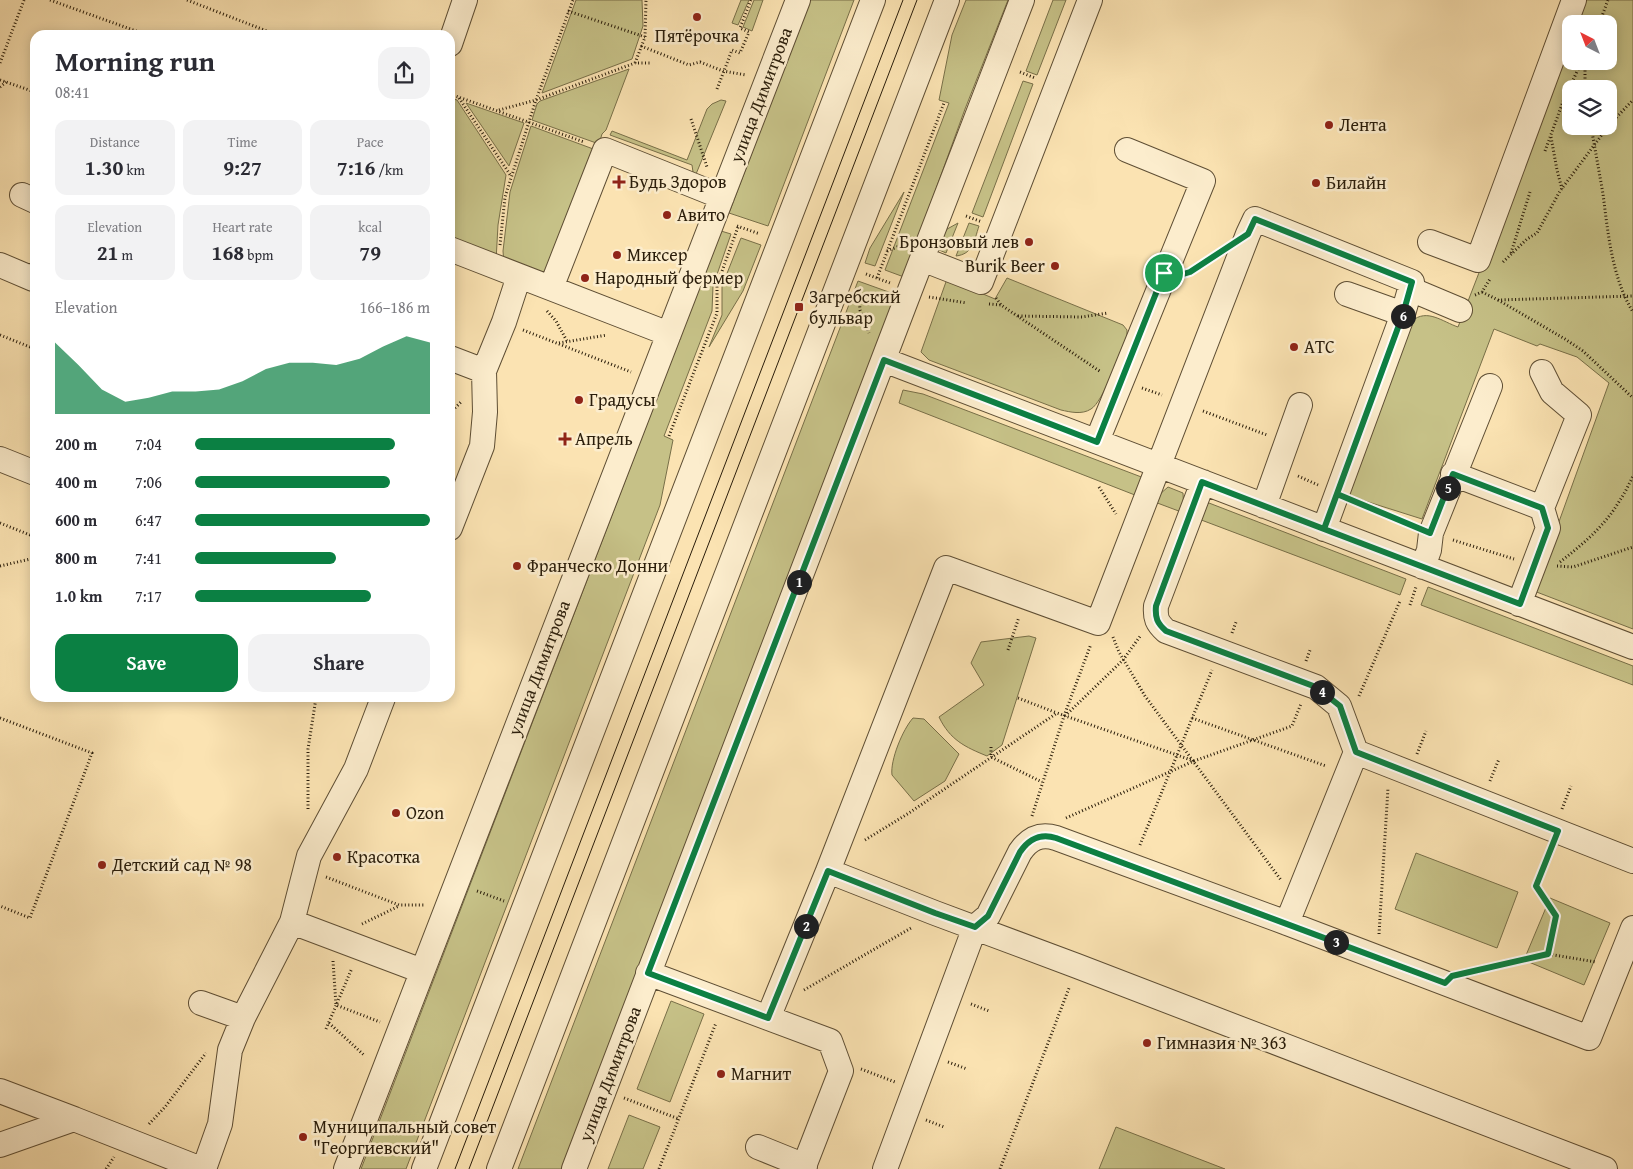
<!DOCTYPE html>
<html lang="en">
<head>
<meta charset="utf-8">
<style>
  body { margin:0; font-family:"Gentium Book Plus",serif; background:#f2f2f3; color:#2b2b33; height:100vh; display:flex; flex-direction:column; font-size:19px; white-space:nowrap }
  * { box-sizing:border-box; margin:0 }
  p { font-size:16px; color:#7c7c81 }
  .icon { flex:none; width:28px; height:28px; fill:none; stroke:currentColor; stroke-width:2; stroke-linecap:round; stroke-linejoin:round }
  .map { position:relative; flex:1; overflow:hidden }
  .details { position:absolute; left:30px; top:30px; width:425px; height:672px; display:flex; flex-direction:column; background:#fff; border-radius:15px; box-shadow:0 2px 12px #0003 }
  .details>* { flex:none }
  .needle { width:32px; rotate:318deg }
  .controls { position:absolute; left:1562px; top:15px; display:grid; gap:10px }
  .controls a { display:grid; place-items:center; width:55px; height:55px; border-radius:10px; background:#fff; box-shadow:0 2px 12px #0003; font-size:25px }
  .pin { position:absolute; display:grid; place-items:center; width:42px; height:42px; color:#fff; margin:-21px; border:2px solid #fff; border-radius:50%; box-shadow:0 1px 5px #0007 }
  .km { position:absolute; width:25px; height:25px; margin:-12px; border-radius:50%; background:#222; color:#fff; font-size:14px; line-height:25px; text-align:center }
  .round { display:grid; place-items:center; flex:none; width:52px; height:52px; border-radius:15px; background:#f2f2f3 }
  .overview { display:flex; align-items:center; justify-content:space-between; height:85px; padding:0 25px }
  h1 { font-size:28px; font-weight:800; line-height:38px }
  .metrics { display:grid; grid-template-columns:repeat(3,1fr); gap:8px; height:85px; padding:5px 25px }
  .metrics div { display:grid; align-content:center; border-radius:12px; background:#f2f2f3; text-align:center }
  .metrics b { font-size:21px; font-weight:800 }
  .metrics small { font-size:14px; font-weight:400 }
  .metrics p { font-size:14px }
  .chart { height:140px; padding:10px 25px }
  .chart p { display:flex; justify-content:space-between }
  .chart svg { width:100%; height:90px; margin-top:5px; fill:#0b8043; opacity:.7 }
  .primary-button { display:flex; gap:10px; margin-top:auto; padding:10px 25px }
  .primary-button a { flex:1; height:58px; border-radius:15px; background:#0b8043; color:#fff; font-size:20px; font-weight:800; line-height:58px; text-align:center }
  .primary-button a+a { background:#f2f2f3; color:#2b2b33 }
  ul { padding:0 25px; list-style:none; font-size:16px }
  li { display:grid; grid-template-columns:80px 60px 1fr; align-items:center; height:38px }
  li i { height:12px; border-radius:6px; background:#0b8043 }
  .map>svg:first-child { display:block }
</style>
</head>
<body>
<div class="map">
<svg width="1633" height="1169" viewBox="0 0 1633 1169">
  <rect width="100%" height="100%" fill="#fbe3b2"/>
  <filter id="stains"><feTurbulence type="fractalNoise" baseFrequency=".004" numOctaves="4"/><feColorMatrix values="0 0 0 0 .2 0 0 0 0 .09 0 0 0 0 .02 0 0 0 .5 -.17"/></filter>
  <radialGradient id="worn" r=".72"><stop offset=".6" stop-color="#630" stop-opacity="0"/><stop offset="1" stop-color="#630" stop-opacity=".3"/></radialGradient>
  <path fill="#c6c187" stroke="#786f48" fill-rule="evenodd" d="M576 0H642L643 26 632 59 542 93Z
    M741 0H749L738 25 732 23Z
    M754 0H763L752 31 743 27Z
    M810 0H854L768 226 729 213Z
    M966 0H1008L965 109 904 277 885 270 949 103 939 100 952 35Z
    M1053 0H1066L1037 75 1026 71Z
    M1585 0H1633V629L1534 591 1609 383 1577 357 1540 344 1537 346 1494 329 1422 519 1343 494 1412 321C1427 308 1443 322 1458 327L1571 35V61H1609V24H1576ZM1571 89H1609V126H1571Z
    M629 69 606 130 602 134 599 144 532 120 537 104 540 101Z
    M1023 81 1033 84 983 217 972 213Z
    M450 98 457 100 506 175 498 225 496 261 450 243V118L452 114 450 113Z
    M721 100 726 101 694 179 692 165 610 135 612 131 687 160 707 109 712 104Z
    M466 103 524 123 509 166Z
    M531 126 596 150 546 277 504 264 503 251 510 192Z
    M904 192 875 266 865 263 870 248Z
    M958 223 946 253 937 249 940 233Z
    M969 223 979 226C974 241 973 254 956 256Z
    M721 231 731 234 713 286 712 311 664 436 673 440 660 505 406 1169H361Z
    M741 238 761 245 743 291 709 347 722 315V286Z
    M1007 278 1123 325 1127 330V339C1120 353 1103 402 1091 409 1082 415 1070 412 1061 410L929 360 921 352 947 279 995 299Z
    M858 281 897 295 562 1169H518Z
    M903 390 923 394 1144 478 1140 497 899 403Z
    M1168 487 1183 493 1184 513 1152 501Z
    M1209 503 1406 579 1400 595 1196 518 1197 515Z
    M1428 587 1633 666V685L1421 605Z
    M1029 636 1036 638 1002 745 987 756C965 747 950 740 939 717L984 685 971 663 981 642Z
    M913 718 924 719 959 754 945 781 914 801 892 775C890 760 903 729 913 718Z
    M1416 853 1518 892 1497 948 1395 909Z
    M1550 898 1610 923 1584 985 1524 960Z
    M671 1001 704 1014 670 1102 637 1089Z
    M629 1115 660 1127 643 1169H608Z
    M1116 1127 1225 1169H1099Z"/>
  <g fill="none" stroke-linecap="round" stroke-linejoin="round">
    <g stroke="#5e4e34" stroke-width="26">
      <path id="minor" d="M450 44 465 0
        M22 195 35 201
        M1430 242 1478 260 1574 0
        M450 249 669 334
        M922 259 981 282 1090 0
        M0 265 33 279 35 275
        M551 288 605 150 722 197
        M1410 289 1460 310
        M1347 294 1403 314
        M450 358 484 371
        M884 360 1633 647
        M1097 441 1203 181 1127 150
        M0 459 35 473
        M1453 474 1542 508
        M1203 482 1156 606C1155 618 1157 623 1166 631L1316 687 1339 706 1356 752 1287 923
        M1264 506 1300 405
        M450 528 482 446 485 412 484 371 504 322 519 276
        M1423 567 1429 550 1431 533 1490 386
        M1519 604 1548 528 1542 508 1579 415 1552 392 1542 372
        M1356 752 1633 861
        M828 871 935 913 1077 966 1605 1169
        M292 922 422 971
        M648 973 830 1041 841 1071 803 1169
        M201 1003 243 1018
        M768 1018 828 871 946 568 1098 623 1248 234 1255 219 1412 282 1403 314 1324 529
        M0 1091 74 1119
        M0 1145 74 1119 201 1169
        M758 1147 805 1166
        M204 1169 220 1124 230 1050 243 1018 292 922 309 856 356 769 383 698
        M346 1169 798 0
        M424 1169 873 0
        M499 1169 947 0
        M574 1169 910 290 1022 0
        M885 1169 975 927 988 916 1020 852C1029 839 1040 833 1056 838L1287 923 1589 1038 1633 928"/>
    </g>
    <path stroke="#2a1d0a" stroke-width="3" stroke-dasharray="1 2.5" stroke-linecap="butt" d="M50 0 147 35
      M187 0 277 35
      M568 11 645 37
      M1599 24 1608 0
      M641 46 689 65 700 62 723 71 746 75
      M0 63 24 0
      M635 63 645 37 646 0
      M1020 72 1035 78
      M0 80 35 92
      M0 87 6 82
      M717 89 732 50 740 53 749 32 740 28 751 0
      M1585 89V61
      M450 94 584 142
      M459 98 511 176
      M499 110 536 100 635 63H650
      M691 119 707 167
      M1591 126C1595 149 1599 171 1603 194 1608 233 1612 278 1633 312
      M1551 137 1557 170 1562 189
      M1545 151 1564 99 1582 61
      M966 216 982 222
      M737 226 760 234
      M500 245 505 197 536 100 573 0
      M887 251 902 245
      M1511 253 1530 192
      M1503 262 1527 239 1537 233 1560 191 1610 124 1633 100
      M1191 271 1215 255
      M866 274 890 283
      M877 278 944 103
      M1482 292 1498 300 1633 296
      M1475 295 1482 292 1490 279
      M859 296 860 310 869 333
      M929 297 967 303
      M996 298 1001 305 1101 372
      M1498 300 1565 339 1583 351 1633 398
      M989 304 1001 305
      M547 311 556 321 568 343
      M1018 316 1082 317 1108 313
      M523 330 631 372
      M0 335 35 349
      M559 343 607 335
      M1142 388 1162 395
      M1203 411 1267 435
      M450 413 462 401
      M669 436 717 313V285L738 227
      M1298 476 1318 485
      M1099 487 1116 514
      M1358 503 1412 525
      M0 523 35 537
      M1453 540 1514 559
      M1560 562C1583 544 1605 526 1620 500 1625 493 1629 484 1633 476
      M0 566 35 558
      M1557 566 1573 567 1633 547
      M1410 605 1416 587
      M1232 633 1236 622
      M1113 637 1119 652 1145 696 1281 880
      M1008 650 1019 617
      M1306 661 1310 650
      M1359 696 1400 601
      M1018 698 1057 713
      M1065 716 1123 660 1141 635
      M0 718 92 753 30 918 0 906
      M1192 718 1326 766
      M991 747V757L1042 782
      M1417 754 1426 731
      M1490 781 1499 759
      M308 809V749L316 698
      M1562 809 1571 786
      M1032 816 1064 716 1091 644
      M1066 818 1194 761 1292 726 1301 704
      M865 840 909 813 1057 713 1194 761
      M1140 845 1212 670
      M326 877 399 905H424
      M477 891 504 901
      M362 924 399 906
      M1379 934 1388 788
      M1548 954 1557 916 1536 886 1550 852
      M333 961 336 1005 380 1022
      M1477 970 1548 954 1596 962
      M804 990 911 928
      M971 1004 989 1011
      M329 1023 365 1056
      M326 1029 352 968
      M948 1062 967 1069
      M861 1069 895 1082
      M624 1098 679 1119
      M926 1120 944 1127
      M149 1124 165 1107 206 1053
      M106 1169 114 1157
      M659 1169 716 1023
      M1000 1169 1069 988"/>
    <use href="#minor" stroke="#fcedcd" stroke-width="24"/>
    <path stroke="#2a1d0a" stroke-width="1" d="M455 1169 903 0
      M469 1169 917 0"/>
  </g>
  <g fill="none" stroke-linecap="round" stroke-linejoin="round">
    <g stroke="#fff" stroke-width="10">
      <path id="route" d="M1164 273 1097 442 884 360 648 973 768 1018 828 871 935 913 975 927 988 916 1020 852C1029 839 1040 833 1056 838L1445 983 1452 976 1548 954 1556 916 1536 886 1558 831 1356 752 1340 706 1316 687 1166 631C1157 623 1155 618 1156 606L1202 482 1324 529 1337 494 1430 533 1453 474 1542 508 1548 528 1520 604 1324 529 1403 314 1412 282 1255 219 1248 234 1190 272 1180 275 1164 273"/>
    </g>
    <use href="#route" stroke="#0b8043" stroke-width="6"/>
  </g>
  <g fill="#8f2418" stroke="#fcedcd" stroke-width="2">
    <circle cx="697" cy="17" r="5"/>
    <circle cx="1329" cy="125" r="5"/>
    <path d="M616.5 174.5h5v5h5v5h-5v5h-5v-5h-5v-5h5z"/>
    <circle cx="1316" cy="183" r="5"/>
    <circle cx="667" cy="215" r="5"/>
    <circle cx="1029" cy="242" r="5"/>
    <circle cx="617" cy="255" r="5"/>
    <circle cx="1055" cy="266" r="5"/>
    <circle cx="585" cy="278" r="5"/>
    <rect x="794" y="302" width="10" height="10" rx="2.5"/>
    <circle cx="1294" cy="347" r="5"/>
    <circle cx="579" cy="400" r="5"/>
    <path d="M562.5 431.5h5v5h5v5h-5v5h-5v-5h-5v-5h5z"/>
    <circle cx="517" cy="566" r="5"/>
    <circle cx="396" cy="813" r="5"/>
    <circle cx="337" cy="857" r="5"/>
    <circle cx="102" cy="865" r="5"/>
    <circle cx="1147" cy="1043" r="5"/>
    <circle cx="721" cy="1074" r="5"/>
    <circle cx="303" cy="1137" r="5"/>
  </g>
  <g text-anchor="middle" stroke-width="5" stroke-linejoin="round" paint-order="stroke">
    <g font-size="18" fill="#2a1d0a" stroke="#fcedcd" text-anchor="start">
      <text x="697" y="42" text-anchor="middle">Пятёрочка</text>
      <text x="1339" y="131">Лента</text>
      <text x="629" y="188">Будь Здоров</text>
      <text x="1326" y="189">Билайн</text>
      <text x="677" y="221">Авито</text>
      <text x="1019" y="248" text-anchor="end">Бронзовый лев</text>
      <text x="627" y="261">Миксер</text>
      <text x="1045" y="272" text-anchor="end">Burik Beer</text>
      <text x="595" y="284">Народный фермер</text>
      <text x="809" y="303">Загребский<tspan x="809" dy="21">бульвар</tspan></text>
      <text x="1304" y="353">АТС</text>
      <text x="589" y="406">Градусы</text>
      <text x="575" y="445">Апрель</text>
      <text x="527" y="572">Франческо Донни</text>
      <text x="406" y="819">Ozon</text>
      <text x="347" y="863">Красотка</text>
      <text x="112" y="871">Детский сад № 98</text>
      <text x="1157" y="1049">Гимназия № 363</text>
      <text x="731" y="1080">Магнит</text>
      <text x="313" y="1133">Муниципальный совет<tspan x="313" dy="21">"Георгиевский"</tspan></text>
    </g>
    <g font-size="18" fill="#2a1d0a" stroke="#fcedcd">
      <text transform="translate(761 95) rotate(-69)" y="6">улица Димитрова</text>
      <text transform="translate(539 668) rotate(-69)" y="6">улица Димитрова</text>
      <text transform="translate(610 1074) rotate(-69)" y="6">улица Димитрова</text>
    </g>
  </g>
  <rect width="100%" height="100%" filter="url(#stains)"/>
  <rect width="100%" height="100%" fill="url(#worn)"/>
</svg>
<div class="controls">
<a><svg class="needle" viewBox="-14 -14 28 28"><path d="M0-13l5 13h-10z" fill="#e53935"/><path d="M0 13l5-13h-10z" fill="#7c7c81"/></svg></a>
<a><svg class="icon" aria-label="layers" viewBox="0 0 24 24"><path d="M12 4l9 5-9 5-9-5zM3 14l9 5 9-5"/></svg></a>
</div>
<div class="pin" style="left:1164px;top:273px;background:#1e9e55"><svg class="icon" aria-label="arrive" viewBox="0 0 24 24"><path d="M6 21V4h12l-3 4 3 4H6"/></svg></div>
<b class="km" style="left:799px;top:582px">1</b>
<b class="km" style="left:806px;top:926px">2</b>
<b class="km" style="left:1336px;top:942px">3</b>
<b class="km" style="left:1322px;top:692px">4</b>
<b class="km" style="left:1448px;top:488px">5</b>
<b class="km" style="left:1403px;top:316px">6</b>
<section class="details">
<div class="overview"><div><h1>Morning run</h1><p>08:41</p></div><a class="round"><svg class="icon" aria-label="share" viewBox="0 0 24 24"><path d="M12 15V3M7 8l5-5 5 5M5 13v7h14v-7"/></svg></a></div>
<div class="metrics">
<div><p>Distance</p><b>1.30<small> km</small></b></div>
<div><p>Time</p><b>9:27</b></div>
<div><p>Pace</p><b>7:16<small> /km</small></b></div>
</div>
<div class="metrics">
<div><p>Elevation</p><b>21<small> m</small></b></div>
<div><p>Heart rate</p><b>168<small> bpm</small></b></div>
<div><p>kcal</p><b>79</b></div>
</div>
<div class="chart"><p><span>Elevation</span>166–186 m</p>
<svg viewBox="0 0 160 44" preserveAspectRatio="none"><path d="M0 44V9L10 20L20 32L30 38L40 36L50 33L60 33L70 32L80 28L90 22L100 19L110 19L120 20L130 17L140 11L150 6L160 9V44z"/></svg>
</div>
<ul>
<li><b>200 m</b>7:04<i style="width:85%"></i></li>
<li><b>400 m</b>7:06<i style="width:83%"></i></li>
<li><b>600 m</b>6:47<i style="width:100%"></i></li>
<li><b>800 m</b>7:41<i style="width:60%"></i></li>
<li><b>1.0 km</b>7:17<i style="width:75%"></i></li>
</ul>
<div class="primary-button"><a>Save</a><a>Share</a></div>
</section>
</div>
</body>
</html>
